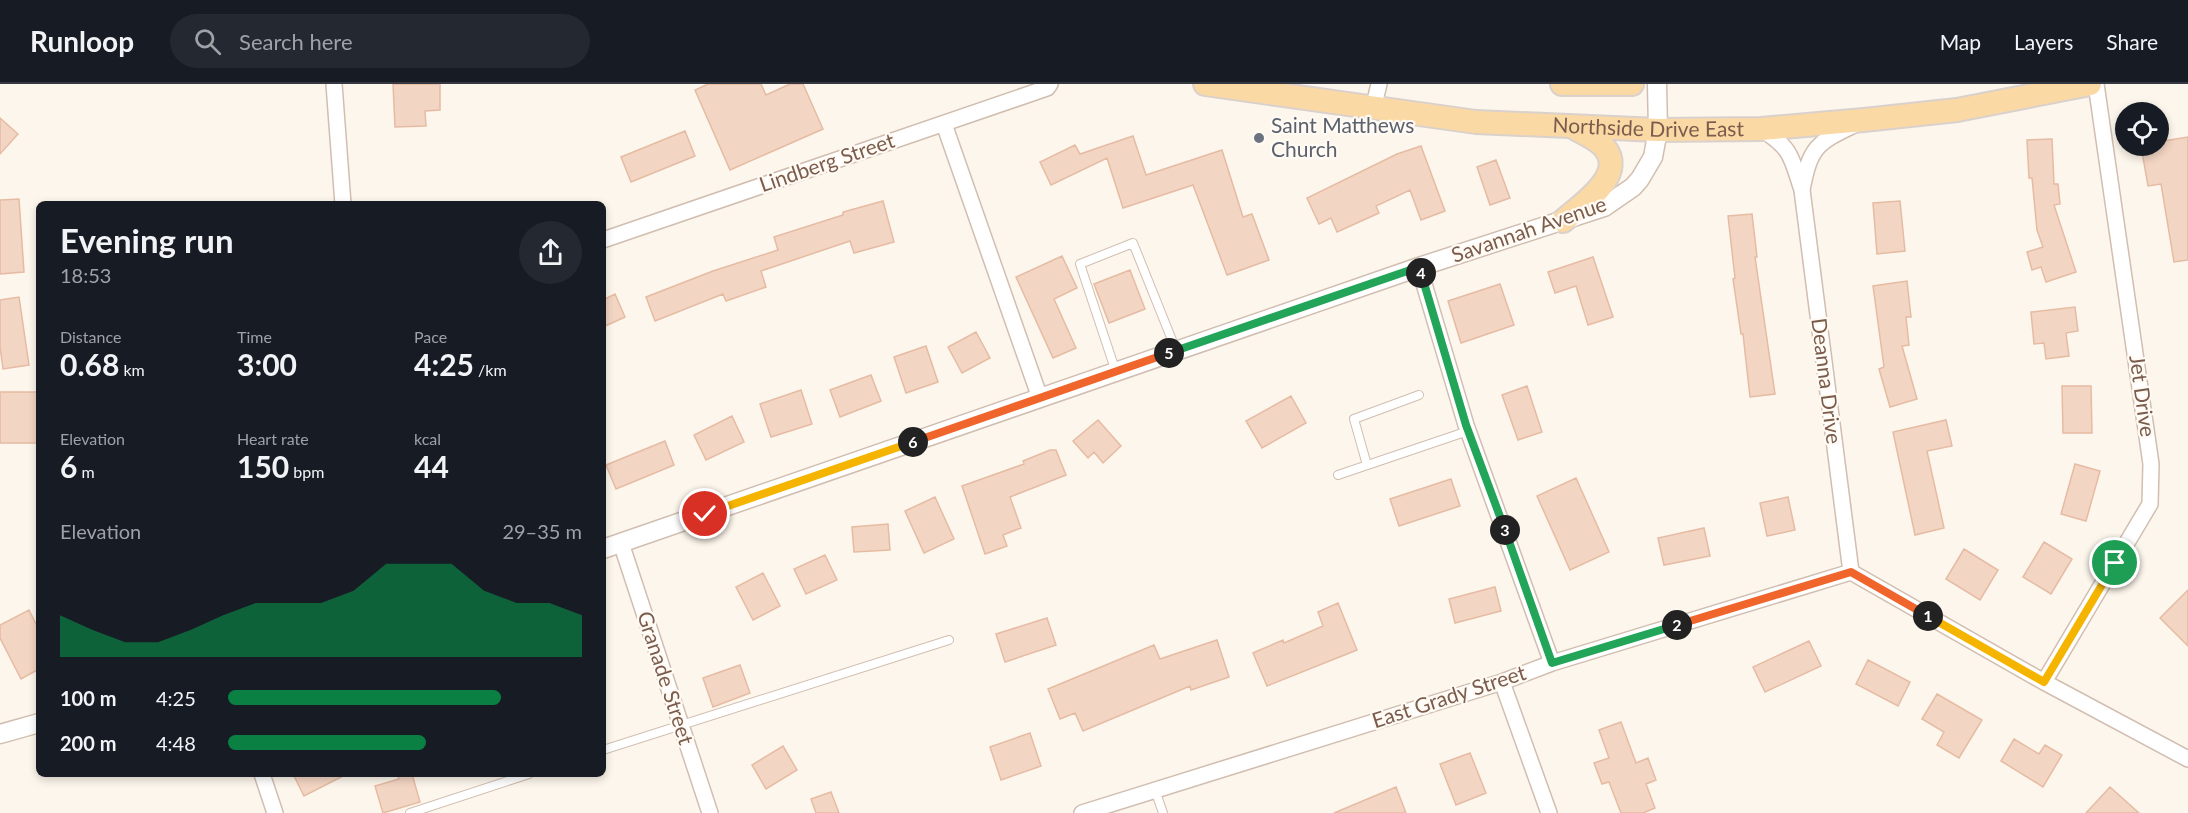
<!DOCTYPE html>
<html lang="en">
<head>
<meta charset="utf-8">
<style>
  body { margin:0; font-family:Lato,sans-serif; background:#242831; color:#f1f3f6; height:100vh; display:flex; flex-direction:column; font-size:22px; white-space:nowrap }
  * { box-sizing:border-box; margin:0 }
  p { font-size:20px; color:#9ea1a6 }
  .icon { flex:none; width:33px; height:33px; fill:none; stroke:currentColor; stroke-width:2; stroke-linecap:round; stroke-linejoin:round }
  .map { position:relative; flex:1; overflow:hidden }
  .panel { position:absolute; left:36px; top:117px; width:570px; height:576px; display:flex; flex-direction:column; background:#171b24; border-radius:9px; box-shadow:0 3px 9px #0003 }
  .panel>* { flex:none }
  .tools { position:absolute; left:2115px; top:18px; display:grid; gap:12px }
  .tools a { display:grid; place-items:center; width:54px; height:54px; border-radius:50%; background:#171b24; box-shadow:0 3px 9px #0003; font-size:30px }
  .pin { position:absolute; display:grid; place-items:center; width:51px; height:51px; color:#fff; margin:-26px; border:3px solid #fff; border-radius:50%; box-shadow:0 2px 6px #0007 }
  .km { position:absolute; width:30px; height:30px; margin:-15px; border-radius:50%; background:#222; color:#fff; font-size:16px; line-height:30px; text-align:center }
  .round { display:grid; place-items:center; flex:none; width:63px; height:63px; border-radius:32px; background:#242831 }
  .headline { display:flex; align-items:center; justify-content:space-between; height:102px; padding:0 24px }
  h1 { font-size:33px; font-weight:700; line-height:45px }
  .metrics { display:grid; grid-template-columns:repeat(3,1fr); gap:9px; height:102px; padding:6px 24px }
  .metrics div { display:grid; align-content:center }
  .metrics b { font-size:30px; font-weight:700 }
  .metrics small { font-size:16px; font-weight:400 }
  .metrics p { font-size:16px }
  .chart { height:168px; padding:12px 24px }
  .chart p { display:flex; justify-content:space-between }
  .chart svg { width:100%; height:108px; margin-top:6px; fill:#0b8043; opacity:.7 }
  ul { padding:0 24px; list-style:none; font-size:20px }
  li { display:grid; grid-template-columns:96px 72px 1fr; align-items:center; height:45px }
  li i { height:15px; border-radius:8px; background:#0b8043 }
  header { display:flex; align-items:center; gap:36px; box-sizing:border-box; height:84px; padding:0 30px; background:#171b24; border-bottom:2px solid #363941 }
  header strong { font-size:28px }
  nav { display:flex; gap:33px; margin-inline-start:auto; font-size:21px }
  .search { width:420px; height:54px; background:#242831; display:flex; align-items:center; gap:15px; box-sizing:border-box; padding:0 21px; border-radius:33px; color:#9ea1a6; font-size:22px }
  .map>svg:first-child { display:block }
</style>
</head>
<body>
<header>
<strong>Runloop</strong>
<div class="search"><svg class="icon" aria-label="search" viewBox="0 0 24 24"><circle cx="10" cy="10" r="6"/><path d="M15 15l6 6"/></svg>Search here</div>
<nav><a>Map</a><a>Layers</a><a>Share</a></nav>
</header>
<div class="map">
<svg width="2188" height="729" viewBox="0 0 2188 729">
  <rect width="100%" height="100%" fill="#fdf6ec"/>
  <path fill="#f3d5c3" stroke="#e6bba3" stroke-width="1.5" d="M393 0H440V26L425 27 426 42 395 43Z
    M708 0H761L766 11 790 0H803L823 45 730 86 695 6Z
    M0 34 18 50 0 70Z
    M685 47 695 72 631 98 621 73Z
    M1133 52 1146 91 1222 66 1243 133 1252 130 1269 176 1227 191 1193 101 1123 124 1107 74 1051 101 1040 78 1075 61 1080 70Z
    M2188 53V176L2174 178 2161 100 2148 102 2141 62H2158V58Z
    M2052 55 2054 100H2058L2060 120 2054 121 2076 188 2046 198 2041 183 2032 186 2027 168 2043 163 2037 146 2032 94H2029L2027 56Z
    M1421 62 1445 127 1421 136 1410 106 1376 122 1379 129 1337 148 1331 134 1319 140 1307 114 1397 70Z
    M1496 76 1510 114 1490 121 1477 83Z
    M19 115 24 188 0 190V116Z
    M883 117 894 158 854 169 850 157 761 187 766 203 726 217 723 210 655 237 646 213 713 187 778 166 774 153 843 131V128Z
    M1900 117 1905 167 1877 170 1873 119Z
    M1752 130 1757 173H1755L1775 310 1750 313 1743 250H1741L1733 195 1735 194 1728 132Z
    M1062 172 1077 204 1054 215 1076 264 1053 274 1016 193Z
    M1593 173 1613 233 1588 241 1576 202 1555 209 1548 188Z
    M1130 186 1145 225 1109 239 1094 200Z
    M1907 197 1911 233H1906L1909 261 1902 262 1917 315 1890 323 1879 285 1884 283 1873 202Z
    M1500 200 1514 241 1461 259 1448 217Z
    M615 210 625 233 603 243V216Z
    M19 213 29 281 3 285 0 263V216Z
    M2075 223 2078 247 2066 249 2069 272 2046 275 2044 259 2034 260 2031 228Z
    M976 248 990 274 962 289 948 263Z
    M926 262 938 298 906 309 894 273Z
    M871 291 881 317 840 333 830 306Z
    M1527 302 1542 348 1518 356 1502 311Z
    M2062 302H2091L2092 349H2063Z
    M801 306 812 340 771 353 760 320Z
    M0 308H39V359H0Z
    M1291 312 1306 339 1262 364 1246 337Z
    M732 332 744 358 706 376 694 351Z
    M1098 336 1121 362 1103 379 1094 368 1088 374 1073 357Z
    M1946 336 1952 362 1927 367 1944 444 1915 451 1893 348Z
    M665 357 674 381 616 405 606 381Z
    M1050 366H1056L1066 391 1010 413 1021 444 1003 451 1007 462 985 470 962 402 1024 380 1023 377Z
    M2075 380 2100 387 2086 437 2061 430Z
    M1576 394 1609 468 1570 486 1537 412Z
    M1451 395 1460 422 1399 442 1390 415Z
    M935 413 954 455 924 469 905 427Z
    M1788 413 1795 446 1767 452 1760 419Z
    M888 440 890 466 854 468 852 443Z
    M1704 444 1710 472 1664 481 1658 454Z
    M2044 458 2072 475 2051 510 2023 493Z
    M1964 465 1998 486 1980 516 1946 495Z
    M825 471 837 496 806 510 794 485Z
    M763 489 780 522 753 536 736 503Z
    M1495 503 1501 527 1455 539 1449 515Z
    M2188 506V562L2160 534Z
    M1338 519 1357 566 1267 602 1253 569 1283 556 1284 559 1323 542 1318 528Z
    M29 526 39 546V585L21 595 0 554V541Z
    M1047 534 1056 561 1005 578 996 550Z
    M1217 556 1229 593 1191 606 1190 602 1083 647 1075 629 1060 635 1048 605 1154 561 1160 575Z
    M1809 557 1821 582 1765 608 1753 583Z
    M1868 576 1910 598 1898 622 1856 600Z
    M740 581 750 609 713 623 703 594Z
    M1937 610 1982 636 1959 674 1937 661 1944 648 1922 635Z
    M1621 638 1636 679 1648 674 1656 696 1646 700 1655 724 1643 729H1621L1609 698 1602 700 1594 679 1609 674 1599 646Z
    M1030 649 1041 682 1001 696 990 663Z
    M2014 655 2039 670 2045 661 2062 671 2043 703 2001 677Z
    M783 662 797 686 766 705 752 681Z
    M1470 669 1486 709 1456 721 1440 680Z
    M293 690H347L304 712Z
    M397 690H412L420 718 383 729 375 702 399 695Z
    M1396 703 1406 729H1334Z
    M2110 703 2139 729H2086Z
    M831 708 839 729H816L811 715Z"/>
  <g fill="none" stroke-linecap="round" stroke-linejoin="round">
    <g stroke="#d1beb0" stroke-width="10">
      <path id="service" d="M1116 288 1080 180 1133 159 1176 266
        M1367 381 1354 335 1419 311
        M1338 391 1468 347
        M603 666 949 556
        M1155 706 1163 729
        M410 729 529 690"/>
    </g>
    <g stroke="#d1beb0" stroke-width="18">
      <path id="minor" d="M334 0 343 120
        M1373 25 1379 0
        M944 40 1040 314
        M1761 45C1792 64 1791 73 1802 106L1851 488
        M1802 106C1810 64 1816 59 1854 41
        M603 156 1047 4 1050 0
        M1419 183 1466 341 1552 579
        M621 459 710 729
        M1851 488 2044 598 2188 675
        M1502 598 1549 729
        M2044 598 2150 420 2151 380 2096 0
        M262 690 275 729
        M1082 729 1502 598 1552 579 1851 488"/>
    </g>
    <g stroke="#d1beb0" stroke-width="21">
      <path id="tertiary" d="M603 465 1419 183 1604 123 1633 103 1640 95 1653 73 1658 46 1657 0
        M0 650 39 639"/>
    </g>
    <g stroke="#dad1cd" stroke-width="26">
      <g id="primary">
        <path id="s1" d="M1205 0 1476 38 1658 46 1761 45 1864 36 1957 26 2090 0"/>
        <path d="M1562 0H1632"/>
        <path d="M1563 137C1581 121 1628 91 1604 63 1597 55 1585 50 1576 45"/>
      </g>
    </g>
    <use href="#service" stroke="#fff" stroke-width="8"/>
    <use href="#minor" stroke="#fff" stroke-width="15"/>
    <use href="#tertiary" stroke="#fff" stroke-width="18"/>
    <use href="#primary" stroke="#fbd9a5" stroke-width="22"/>
  </g>
  <g fill="none" stroke-linecap="round" stroke-linejoin="round">
    <g stroke="#fff" stroke-width="12">
      <path id="split-1" d="M1928 532 2044 598 2115 479"/>
    </g>
    <g stroke="#fff" stroke-width="12">
      <path id="split-2" d="M1677 541 1851 488 1928 532"/>
    </g>
    <g stroke="#fff" stroke-width="12">
      <path id="split-3" d="M1505 446 1552 579 1677 541"/>
    </g>
    <g stroke="#fff" stroke-width="12">
      <path id="split-4" d="M1421 189 1466 341 1505 446"/>
    </g>
    <g stroke="#fff" stroke-width="12">
      <path id="split-5" d="M1169 269 1419 183 1421 189"/>
    </g>
    <g stroke="#fff" stroke-width="12">
      <path id="split-6" d="M913 358 1169 269"/>
    </g>
    <g stroke="#fff" stroke-width="12">
      <path id="split-7" d="M705 430 913 358"/>
    </g>
    <use href="#split-1" stroke="#f5b400" stroke-width="8"/>
    <use href="#split-2" stroke="#f0652b" stroke-width="8"/>
    <use href="#split-3" stroke="#22a559" stroke-width="8"/>
    <use href="#split-4" stroke="#22a559" stroke-width="8"/>
    <use href="#split-5" stroke="#22a559" stroke-width="8"/>
    <use href="#split-6" stroke="#f0652b" stroke-width="8"/>
    <use href="#split-7" stroke="#f5b400" stroke-width="8"/>
  </g>
  <circle fill="#6b7280" stroke="#fffaf3" stroke-width="2" cx="1259" cy="54" r="6"/>
  <g text-anchor="middle" stroke-width="4.5" stroke-linejoin="round" paint-order="stroke">
    <g font-size="21" fill="#5b616d" stroke="#fffaf3" text-anchor="start">
      <text x="1271" y="49">Saint Matthews<tspan x="1271" dy="24">Church</tspan></text>
    </g>
    <g font-size="21" fill="#7a5c4d" stroke="#fffaf3">
      <text dy="7" stroke="none"><textPath href="#s1" startOffset="446">Northside Drive East</textPath></text>
      <text transform="translate(827 79) rotate(-19)" y="7">Lindberg Street</text>
      <text transform="translate(1529 146) rotate(-19)" y="7">Savannah Avenue</text>
      <text transform="translate(1826 297) rotate(83)" y="7">Deanna Drive</text>
      <text transform="translate(2142 312) rotate(82)" y="7">Jet Drive</text>
      <text transform="translate(665 594) rotate(72)" y="7">Granade Street</text>
      <text transform="translate(1449 613) rotate(-18)" y="7">East Grady Street</text>
    </g>
  </g>
</svg>
<div class="tools">
<a><svg class="icon" aria-label="locate" viewBox="0 0 24 24"><circle cx="12" cy="12" r="6"/><path d="M12 2v4M12 18v4M2 12h4M18 12h4"/></svg></a>
</div>
<div class="pin" style="left:2115px;top:479px;background:#1e9e55"><svg class="icon" aria-label="arrive" viewBox="0 0 24 24"><path d="M6 21V4h12l-3 4 3 4H6"/></svg></div>
<div class="pin" style="left:705px;top:430px;background:#d93025"><svg class="icon" aria-label="check" viewBox="0 0 24 24"><path d="M5 12l5 5 9-10"/></svg></div>
<b class="km" style="left:1928px;top:532px">1</b>
<b class="km" style="left:1677px;top:541px">2</b>
<b class="km" style="left:1505px;top:446px">3</b>
<b class="km" style="left:1421px;top:189px">4</b>
<b class="km" style="left:1169px;top:269px">5</b>
<b class="km" style="left:913px;top:358px">6</b>
<section class="panel">
<div class="headline"><div><h1>Evening run</h1><p>18:53</p></div><a class="round"><svg class="icon" aria-label="share" viewBox="0 0 24 24"><path d="M12 15V3M7 8l5-5 5 5M5 13v7h14v-7"/></svg></a></div>
<div class="metrics">
<div><p>Distance</p><b>0.68<small> km</small></b></div>
<div><p>Time</p><b>3:00</b></div>
<div><p>Pace</p><b>4:25<small> /km</small></b></div>
</div>
<div class="metrics">
<div><p>Elevation</p><b>6<small> m</small></b></div>
<div><p>Heart rate</p><b>150<small> bpm</small></b></div>
<div><p>kcal</p><b>44</b></div>
</div>
<div class="chart"><p><span>Elevation</span>29–35 m</p>
<svg viewBox="0 0 160 44" preserveAspectRatio="none"><path d="M0 44V27L10 33L20 38L30 38L40 33L50 27L60 22L70 22L80 22L90 17L100 6L110 6L120 6L130 17L140 22L150 22L160 27V44z"/></svg>
</div>
<ul>
<li><b>100 m</b>4:25<i style="width:77%"></i></li>
<li><b>200 m</b>4:48<i style="width:56%"></i></li>
</ul>
</section>
</div>
</body>
</html>
